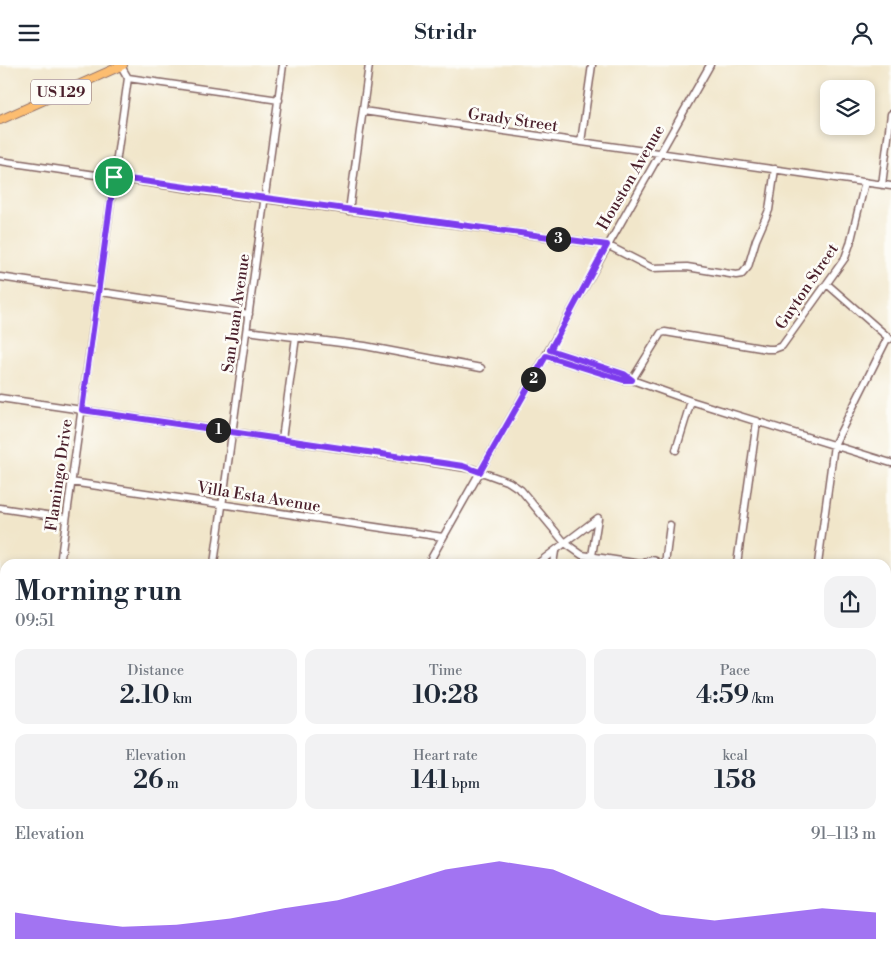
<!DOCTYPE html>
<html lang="en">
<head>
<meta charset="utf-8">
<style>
  body { margin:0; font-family:"Libre Bodoni",serif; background:#f2f2f3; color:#1f2937; height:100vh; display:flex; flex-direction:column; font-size:19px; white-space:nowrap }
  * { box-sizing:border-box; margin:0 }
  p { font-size:16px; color:#747a83 }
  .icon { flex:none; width:28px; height:28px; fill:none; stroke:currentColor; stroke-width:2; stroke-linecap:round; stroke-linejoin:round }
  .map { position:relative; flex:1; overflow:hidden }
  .details { position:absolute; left:0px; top:494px; width:891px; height:406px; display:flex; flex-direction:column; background:#fff; border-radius:15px 15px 0 0; box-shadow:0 2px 8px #0003 }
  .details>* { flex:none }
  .controls { position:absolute; left:820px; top:15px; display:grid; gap:10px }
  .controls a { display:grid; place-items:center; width:55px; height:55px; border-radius:10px; background:#fff; box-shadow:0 2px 8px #0003; font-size:25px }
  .pin { position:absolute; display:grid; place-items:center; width:42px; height:42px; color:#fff; margin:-21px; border:2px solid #fff; border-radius:50%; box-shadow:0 1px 5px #0007 }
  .km { position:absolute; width:25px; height:25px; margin:-12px; border-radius:50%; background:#222; color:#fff; font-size:14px; line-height:25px; text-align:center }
  .round { display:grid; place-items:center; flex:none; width:52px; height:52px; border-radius:15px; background:#f2f2f3 }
  .head { display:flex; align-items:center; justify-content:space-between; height:85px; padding:0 15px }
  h1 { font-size:28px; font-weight:600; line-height:38px }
  .figures { display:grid; grid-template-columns:repeat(3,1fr); gap:8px; height:85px; padding:5px 15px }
  .figures div { display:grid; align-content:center; border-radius:12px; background:#f2f2f3; text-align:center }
  .figures b { font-size:25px; font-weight:600 }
  .figures small { font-size:14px; font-weight:400 }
  .figures p { font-size:14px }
  .chart { height:140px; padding:10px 15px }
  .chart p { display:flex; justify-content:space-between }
  .chart svg { width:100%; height:90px; margin-top:5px; fill:#7c3aed; opacity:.7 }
  header { display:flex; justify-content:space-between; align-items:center; height:65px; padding:0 15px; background:#fff; font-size:22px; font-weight:600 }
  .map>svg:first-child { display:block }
</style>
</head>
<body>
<header><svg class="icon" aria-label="menu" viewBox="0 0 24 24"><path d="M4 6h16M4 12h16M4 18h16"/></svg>Stridr<svg class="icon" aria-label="person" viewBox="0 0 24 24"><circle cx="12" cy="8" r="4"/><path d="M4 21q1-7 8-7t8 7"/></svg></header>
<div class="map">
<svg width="891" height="899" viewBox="0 0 891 899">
  <rect width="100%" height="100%" fill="#fdfcf7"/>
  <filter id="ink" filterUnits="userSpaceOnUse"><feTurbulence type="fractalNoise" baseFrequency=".02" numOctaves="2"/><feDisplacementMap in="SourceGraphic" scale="10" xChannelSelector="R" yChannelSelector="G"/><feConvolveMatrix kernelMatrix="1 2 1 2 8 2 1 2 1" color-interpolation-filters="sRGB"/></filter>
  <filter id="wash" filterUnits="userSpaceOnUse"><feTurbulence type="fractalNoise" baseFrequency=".0096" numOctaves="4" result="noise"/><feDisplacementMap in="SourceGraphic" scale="20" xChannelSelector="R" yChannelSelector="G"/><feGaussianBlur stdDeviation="1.12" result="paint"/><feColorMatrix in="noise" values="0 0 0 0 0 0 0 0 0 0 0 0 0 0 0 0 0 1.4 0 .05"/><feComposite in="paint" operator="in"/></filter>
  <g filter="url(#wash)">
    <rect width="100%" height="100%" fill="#f1e6ca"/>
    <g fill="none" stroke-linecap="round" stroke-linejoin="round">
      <path stroke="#64a4d7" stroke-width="1" d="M886 825 891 816
        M849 899 850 895"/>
    </g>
  </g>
  <g filter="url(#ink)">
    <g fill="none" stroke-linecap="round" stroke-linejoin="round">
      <g stroke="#846563" stroke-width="9">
        <path id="minor" d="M128 13 279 35
          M363 46 891 121
          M581 77 592 0
          M0 96 205 126 607 180 652 203 687 202 736 210 742 209 748 202 756 175 769 145 775 104
          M882 120 891 49
          M349 146 369 0
          M0 212 249 249
          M827 219 890 274
          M247 266 365 281 481 303
          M550 285 624 309 632 315 691 336 891 398
          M546 291 623 315H632
          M632 315 661 268 665 267 767 284H774L782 281 845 193 850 179 865 117
          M0 333 233 367 473 404 509 417 521 425 565 478 582 490 641 499
          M282 374 296 272
          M676 385 691 336
          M71 417 443 472
          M0 443 66 453
          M60 499 128 13 121 1
          M214 499 283 0
          M428 499 710 0
          M537 499 598 453 592 491
          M553 499 555 486
          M643 499C650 495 654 493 659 499
          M665 499 670 460
          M737 499 757 356
          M818 499 834 380 888 272
          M0 520 5 521
          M886 570 891 572
          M0 606 5 607
          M886 663 891 664
          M0 691 5 692
          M886 707 891 694
          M0 808H5
          M0 893 5 894
          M14 895 43 899
          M237 895 263 899
          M115 899 116 895
          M201 899 203 895"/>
      </g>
      <g stroke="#846563" stroke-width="10">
        <path id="major" d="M0 55 123 0"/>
      </g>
      <g stroke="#846563" stroke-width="11">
        <path id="highway" d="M886 761 891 752
          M886 787 891 777
          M822 899 824 895
          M835 899 837 895"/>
      </g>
      <use href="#minor" stroke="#fff" stroke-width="6"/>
      <use href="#major" stroke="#fcbd6f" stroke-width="8"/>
      <use href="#highway" stroke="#fcbd6f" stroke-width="9"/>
    </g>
  </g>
  <g fill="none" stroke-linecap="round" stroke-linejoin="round" filter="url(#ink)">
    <g stroke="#fff" stroke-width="10">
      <path id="route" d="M114 112 607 180 550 285 624 309 632 315H623L546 291 480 407 463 401 82 345Z"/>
    </g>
    <use href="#route" stroke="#7c3aed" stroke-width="6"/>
  </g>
  <g text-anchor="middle" stroke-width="5" stroke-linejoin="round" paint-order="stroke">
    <rect fill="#fdfcf7" stroke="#806168" stroke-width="1" x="31" y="14.5" width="60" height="25" rx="4"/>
    <g font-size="15" font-weight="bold" fill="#4a1f2b">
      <text x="61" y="32">US 129</text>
    </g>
    <g font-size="16" fill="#4a1f2b" stroke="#fdfcf7">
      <text transform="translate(513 54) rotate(8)" y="6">Grady Street</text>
      <text transform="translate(630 112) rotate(-60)" y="6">Houston Avenue</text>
      <text transform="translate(806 221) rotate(-56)" y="6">Guyton Street</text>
      <text transform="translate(235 248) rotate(-82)" y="6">San Juan Avenue</text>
      <text transform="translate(58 410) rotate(-82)" y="6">Flamingo Drive</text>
      <text transform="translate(259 431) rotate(9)" y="6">Villa Esta Avenue</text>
    </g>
  </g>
</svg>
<div class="controls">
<a><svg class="icon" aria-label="layers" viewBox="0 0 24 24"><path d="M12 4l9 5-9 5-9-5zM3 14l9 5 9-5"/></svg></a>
</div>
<div class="pin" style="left:114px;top:112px;background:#1e9e55"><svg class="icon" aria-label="arrive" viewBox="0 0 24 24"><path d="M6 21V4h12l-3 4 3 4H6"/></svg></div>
<b class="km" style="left:218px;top:365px">1</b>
<b class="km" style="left:533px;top:314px">2</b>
<b class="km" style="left:558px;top:174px">3</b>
<section class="details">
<div class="head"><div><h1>Morning run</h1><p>09:51</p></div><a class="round"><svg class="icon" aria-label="share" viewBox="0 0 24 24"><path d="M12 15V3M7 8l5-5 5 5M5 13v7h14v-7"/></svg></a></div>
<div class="figures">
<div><p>Distance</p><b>2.10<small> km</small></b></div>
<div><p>Time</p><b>10:28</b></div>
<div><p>Pace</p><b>4:59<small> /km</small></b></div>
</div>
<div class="figures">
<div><p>Elevation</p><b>26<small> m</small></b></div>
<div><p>Heart rate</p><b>141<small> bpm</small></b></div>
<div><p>kcal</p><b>158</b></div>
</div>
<div class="chart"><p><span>Elevation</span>91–113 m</p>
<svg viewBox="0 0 160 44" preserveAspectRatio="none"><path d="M0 44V31L10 35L20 38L30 37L40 34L50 29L60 25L70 18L80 10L90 6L100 10L110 21L120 32L130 35L140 32L150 29L160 31V44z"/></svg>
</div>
</section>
</div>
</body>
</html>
